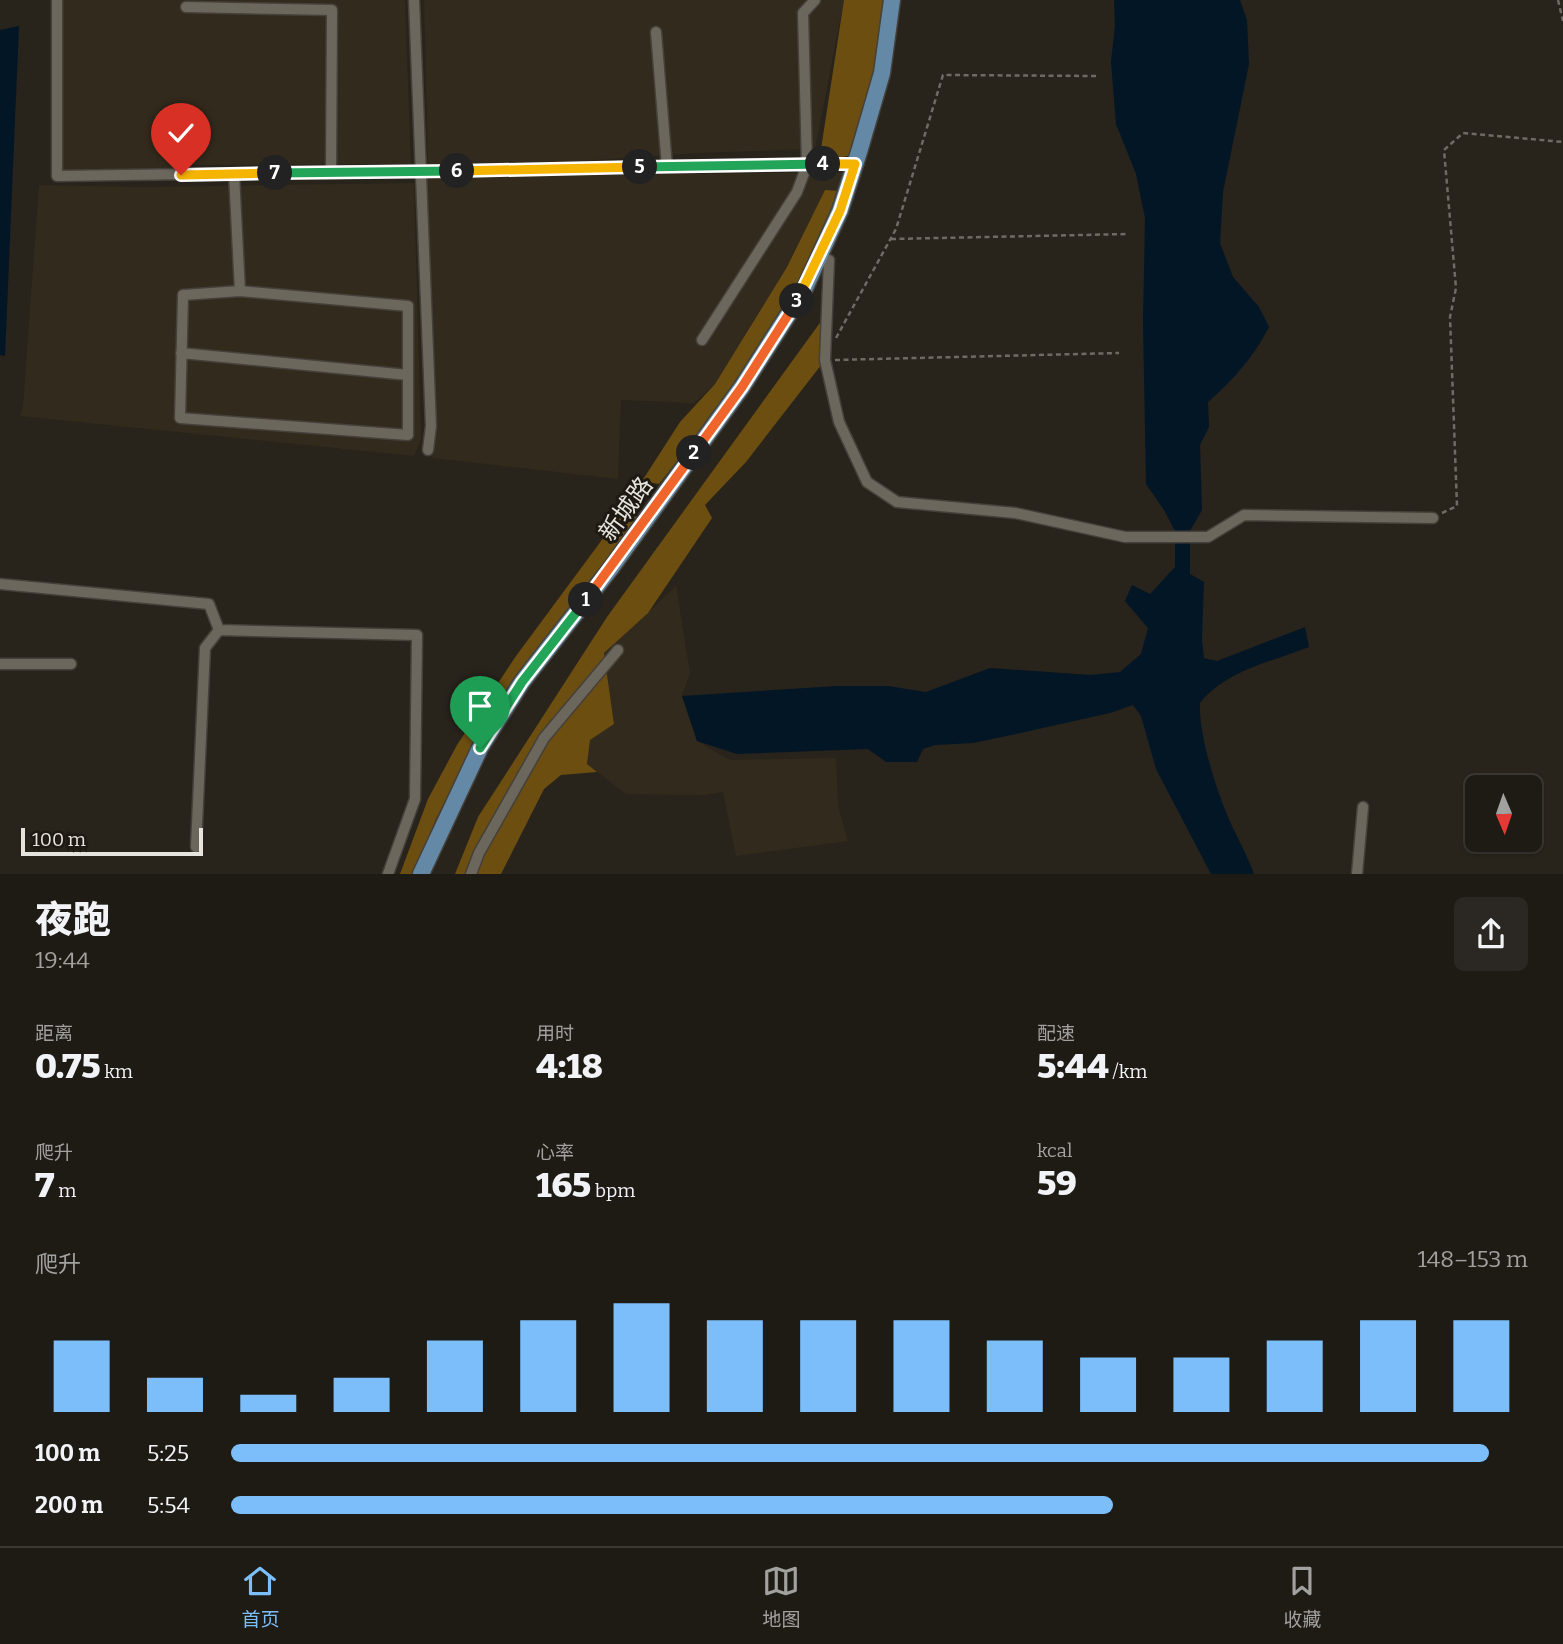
<!DOCTYPE html>
<html lang="zh">
<head>
<meta charset="utf-8">
<style>
  body { margin:0; font-family:Bitter,"Noto Sans SC",serif; background:#2b2722; color:#f1f3f6; height:100vh; display:flex; flex-direction:column; font-size:26px; white-space:nowrap }
  * { box-sizing:border-box; margin:0 }
  p { font-size:23px; color:#a1a1a0 }
  .icon { flex:none; width:38px; height:38px; fill:none; stroke:currentColor; stroke-width:2; stroke-linecap:round; stroke-linejoin:round }
  .map { position:relative; height:874px; overflow:hidden }
  .side { display:flex; flex-direction:column; background:#1e1a14; flex:1 }
  .side>* { flex:none }
  .needle { width:46px; rotate:178deg }
  .tools { position:absolute; left:1465px; top:775px; display:grid; gap:14px }
  .tools a { display:grid; place-items:center; width:77px; height:77px; border-radius:10px; background:#1e1a14; box-shadow:0 2px 5px #0004,0 0 0 2px #3c3834; font-size:35px }
  .scale { position:absolute; left:21px; bottom:18px; width:182px; box-sizing:border-box; padding-left:7px; border:4px solid #e7e4de; border-top:0; font-size:19px; line-height:24px; white-space:nowrap; color:#e7e4de; -webkit-text-stroke:5px #1e1a12; paint-order:stroke }
  .pin { position:absolute; display:grid; place-items:center; width:60px; height:60px; color:#fff; margin:-72px -30px; border-radius:50% 50% 50% 0; rotate:-45deg; box-shadow:0 0 7px #0007 }
  .pin .icon { rotate:45deg }
  .km { position:absolute; width:35px; height:35px; margin:-18px; border-radius:50%; background:#222; color:#fff; font-size:19px; line-height:35px; text-align:center }
  .round { display:grid; place-items:center; flex:none; width:74px; height:74px; border-radius:10px; background:#2b2722 }
  .summary { display:flex; align-items:center; justify-content:space-between; height:119px; padding:0 35px }
  h1 { font-size:38px; font-weight:800; line-height:52px }
  .stats { display:grid; grid-template-columns:repeat(3,1fr); gap:10px; height:119px; padding:7px 35px }
  .stats div { display:grid; align-content:center }
  .stats b { font-size:35px; font-weight:800 }
  .stats small { font-size:19px; font-weight:400 }
  .stats p { font-size:19px }
  .chart { height:196px; padding:14px 35px }
  .chart p { display:flex; justify-content:space-between }
  .chart svg { width:100%; height:126px; margin-top:7px; stroke:#7cbef9; stroke-width:6 }
  ul { padding:0 35px; list-style:none; font-size:23px }
  li { display:grid; grid-template-columns:112px 84px 1fr; align-items:center; height:52px }
  li i { height:18px; border-radius:9px; background:#7cbef9 }
  .menu { display:flex; justify-content:space-around; align-items:center; height:98px; border-top:2px solid #3c3834; background:#1e1a14; font-size:19px; color:#a1a1a0 }
  .menu a { display:grid; justify-items:center; gap:4px }
  .menu .on { color:#7cbef9 }
  .map>svg:first-child { display:block }
</style>
</head>
<body>
<div class="map">
<svg width="1563" height="874" viewBox="0 0 1563 874">
  <rect width="100%" height="100%" fill="#28231b"/>
  <path fill="#322a1c" d="M52 0H405L411 164 181 165V175L57 176Z
    M424 0H844L815 149 698 153 521 165H428Z
    M843 172 839 191H825L787 267 715 384 694 403 621 400 618 479 432 458 435 378 427 177Z
    M414 183 421 440 414 456 20 416 23 406 39 185 143 187Z
    M676 586 690 673 682 696 697 741 730 760 836 758 838 806 848 841 736 856 723 792 705 795 626 794 587 764 590 740 614 724 604 653Z"/>
  <path fill="#6d4e11" d="M844 0H884L876 66 851 155 839 158 821 149Z
    M825 190 839 191C802 301 730 395 659 484L642 481 680 422 715 384 787 267Z
    M827 313 825 360 746 462 705 505 712 518 648 613 604 653 614 724 590 740 587 764 597 772 561 775 544 789 501 874H455L478 817 607 617Z
    M621 514 638 517 461 770 436 819 414 874H400L428 799 457 745 516 656Z"/>
  <path fill="#031626" d="M1114 0H1240L1247 20 1249 64 1223 192 1220 243 1233 277 1259 307 1269 327C1252 359 1235 378 1208 402L1209 427 1200 445 1202 510 1190 531V574L1204 582 1202 640 1204 658 1217 661 1305 627 1309 647C1271 662 1227 670 1200 703 1198 735 1218 795 1231 824 1239 841 1248 857 1254 874H1211L1156 769 1141 716 1133 705 1110 713 1016 734 973 743 935 745 923 749 917 762H886L868 749 737 754 697 741 682 696 837 686H888L926 692 990 668 1091 675 1120 672 1141 654 1148 628 1125 601 1132 585 1150 594 1175 567V531L1164 510 1146 484 1143 322 1145 218 1136 174 1116 124 1111 62 1115 25Z
    M19 26 5 356 0 355V30Z"/>
  <g fill="none" stroke-linecap="round" stroke-linejoin="round">
    <g stroke="#44403a" stroke-width="13">
      <path id="street" d="M57 0V176L855 164
        M414 0 431 426 428 450
        M186 7 332 10 331 172
        M656 32 667 167
        M234 174 240 291
        M829 260 825 360 839 422 867 482 897 502 1015 513 1125 537H1208L1244 515 1433 518
        M240 291 408 306V435L180 418 183 295Z
        M702 340 797 192 807 165 803 13 815 0
        M181 353 408 375
        M0 584 209 604 219 630 417 635 415 799 388 874
        M0 664H71
        M196 847 205 648 219 630
        M471 874 479 853 544 738 618 650
        M1357 874 1363 807"/>
    </g>
    <g stroke="#44403a" stroke-width="19">
      <path id="primary" d="M421 874 480 748 522 682 611 568 742 387 804 290 840 211 859 152 882 73 892 0"/>
    </g>
    <path stroke="#6f6b64" stroke-width="2.5" stroke-dasharray="5 3.5" stroke-linecap="butt" d="M1558 0 1563 21
      M891 239 1128 234
      M836 338 896 229 943 75 1096 76
      M835 360 1119 353
      M1442 513 1457 506 1450 317 1456 288 1444 150 1463 133 1563 142"/>
    <use href="#street" stroke="#6c675d" stroke-width="10"/>
    <use href="#primary" stroke="#6489a6" stroke-width="16"/>
  </g>
  <g fill="none" stroke-linecap="round" stroke-linejoin="round">
    <g stroke="#fff" stroke-width="14">
      <path id="split-1" d="M480 748 522 682 586 600"/>
    </g>
    <g stroke="#fff" stroke-width="14">
      <path id="split-2" d="M586 600 694 453"/>
    </g>
    <g stroke="#fff" stroke-width="14">
      <path id="split-3" d="M694 453 742 387 797 301"/>
    </g>
    <g stroke="#fff" stroke-width="14">
      <path id="split-4" d="M797 301 840 211 855 164H823"/>
    </g>
    <g stroke="#fff" stroke-width="14">
      <path id="split-5" d="M640 167 823 164"/>
    </g>
    <g stroke="#fff" stroke-width="14">
      <path id="split-6" d="M457 171 640 167"/>
    </g>
    <g stroke="#fff" stroke-width="14">
      <path id="split-7" d="M275 173 457 171"/>
    </g>
    <g stroke="#fff" stroke-width="14">
      <path id="split-8" d="M181 175 275 173"/>
    </g>
    <use href="#split-1" stroke="#22a559" stroke-width="9"/>
    <use href="#split-2" stroke="#f0652b" stroke-width="9"/>
    <use href="#split-3" stroke="#f0652b" stroke-width="9"/>
    <use href="#split-4" stroke="#f5b400" stroke-width="9"/>
    <use href="#split-5" stroke="#22a559" stroke-width="9"/>
    <use href="#split-6" stroke="#f5b400" stroke-width="9"/>
    <use href="#split-7" stroke="#22a559" stroke-width="9"/>
    <use href="#split-8" stroke="#f5b400" stroke-width="9"/>
  </g>
  <g text-anchor="middle" stroke-width="6" stroke-linejoin="round" paint-order="stroke">
    <g font-size="24" fill="#e7e4de" stroke="#1e1a12">
      <text transform="translate(626 509) rotate(-54)" y="8">新城路</text>
    </g>
  </g>
</svg>
<div class="tools">
<a><svg class="needle" viewBox="-14 -14 28 28"><path d="M0-13l5 13h-10z" fill="#e53935"/><path d="M0 13l5-13h-10z" fill="#a1a1a0"/></svg></a>
</div>
<div class="scale">100 m</div>
<div class="pin" style="left:480px;top:748px;background:#1e9e55"><svg class="icon" aria-label="arrive" viewBox="0 0 24 24"><path d="M6 21V4h12l-3 4 3 4H6"/></svg></div>
<div class="pin" style="left:181px;top:175px;background:#d93025"><svg class="icon" aria-label="check" viewBox="0 0 24 24"><path d="M5 12l5 5 9-10"/></svg></div>
<b class="km" style="left:586px;top:600px">1</b>
<b class="km" style="left:694px;top:453px">2</b>
<b class="km" style="left:797px;top:301px">3</b>
<b class="km" style="left:823px;top:164px">4</b>
<b class="km" style="left:640px;top:167px">5</b>
<b class="km" style="left:457px;top:171px">6</b>
<b class="km" style="left:275px;top:173px">7</b>
</div>
<section class="side">
<div class="summary"><div><h1>夜跑</h1><p>19:44</p></div><a class="round"><svg class="icon" aria-label="share" viewBox="0 0 24 24"><path d="M12 15V3M7 8l5-5 5 5M5 13v7h14v-7"/></svg></a></div>
<div class="stats">
<div><p>距离</p><b>0.75<small> km</small></b></div>
<div><p>用时</p><b>4:18</b></div>
<div><p>配速</p><b>5:44<small> /km</small></b></div>
</div>
<div class="stats">
<div><p>爬升</p><b>7<small> m</small></b></div>
<div><p>心率</p><b>165<small> bpm</small></b></div>
<div><p>kcal</p><b>59</b></div>
</div>
<div class="chart"><p><span>爬升</span>148–153 m</p>
<svg viewBox="0 0 160 44" preserveAspectRatio="none"><path d="M5 44V19M15 44V32M25 44V38M35 44V32M45 44V19M55 44V12M65 44V6M75 44V12M85 44V12M95 44V12M105 44V19M115 44V25M125 44V25M135 44V19M145 44V12M155 44V12"/></svg>
</div>
<ul>
<li><b>100 m</b>5:25<i style="width:97%"></i></li>
<li><b>200 m</b>5:54<i style="width:68%"></i></li>
</ul>
</section>
<nav class="menu">
<a class="on"><svg class="icon" aria-label="home" viewBox="0 0 24 24"><path d="M3 11l9-7 9 7M6 9v11h12V9"/></svg>首页</a>
<a><svg class="icon" aria-label="map" viewBox="0 0 24 24"><path d="M3 6l6-2 6 2 6-2v14l-6 2-6-2-6 2zM9 4v14M15 6v14"/></svg>地图</a>
<a><svg class="icon" aria-label="saved" viewBox="0 0 24 24"><path d="M7 4h10v16l-5-4-5 4z"/></svg>收藏</a>
</nav>
</body>
</html>
